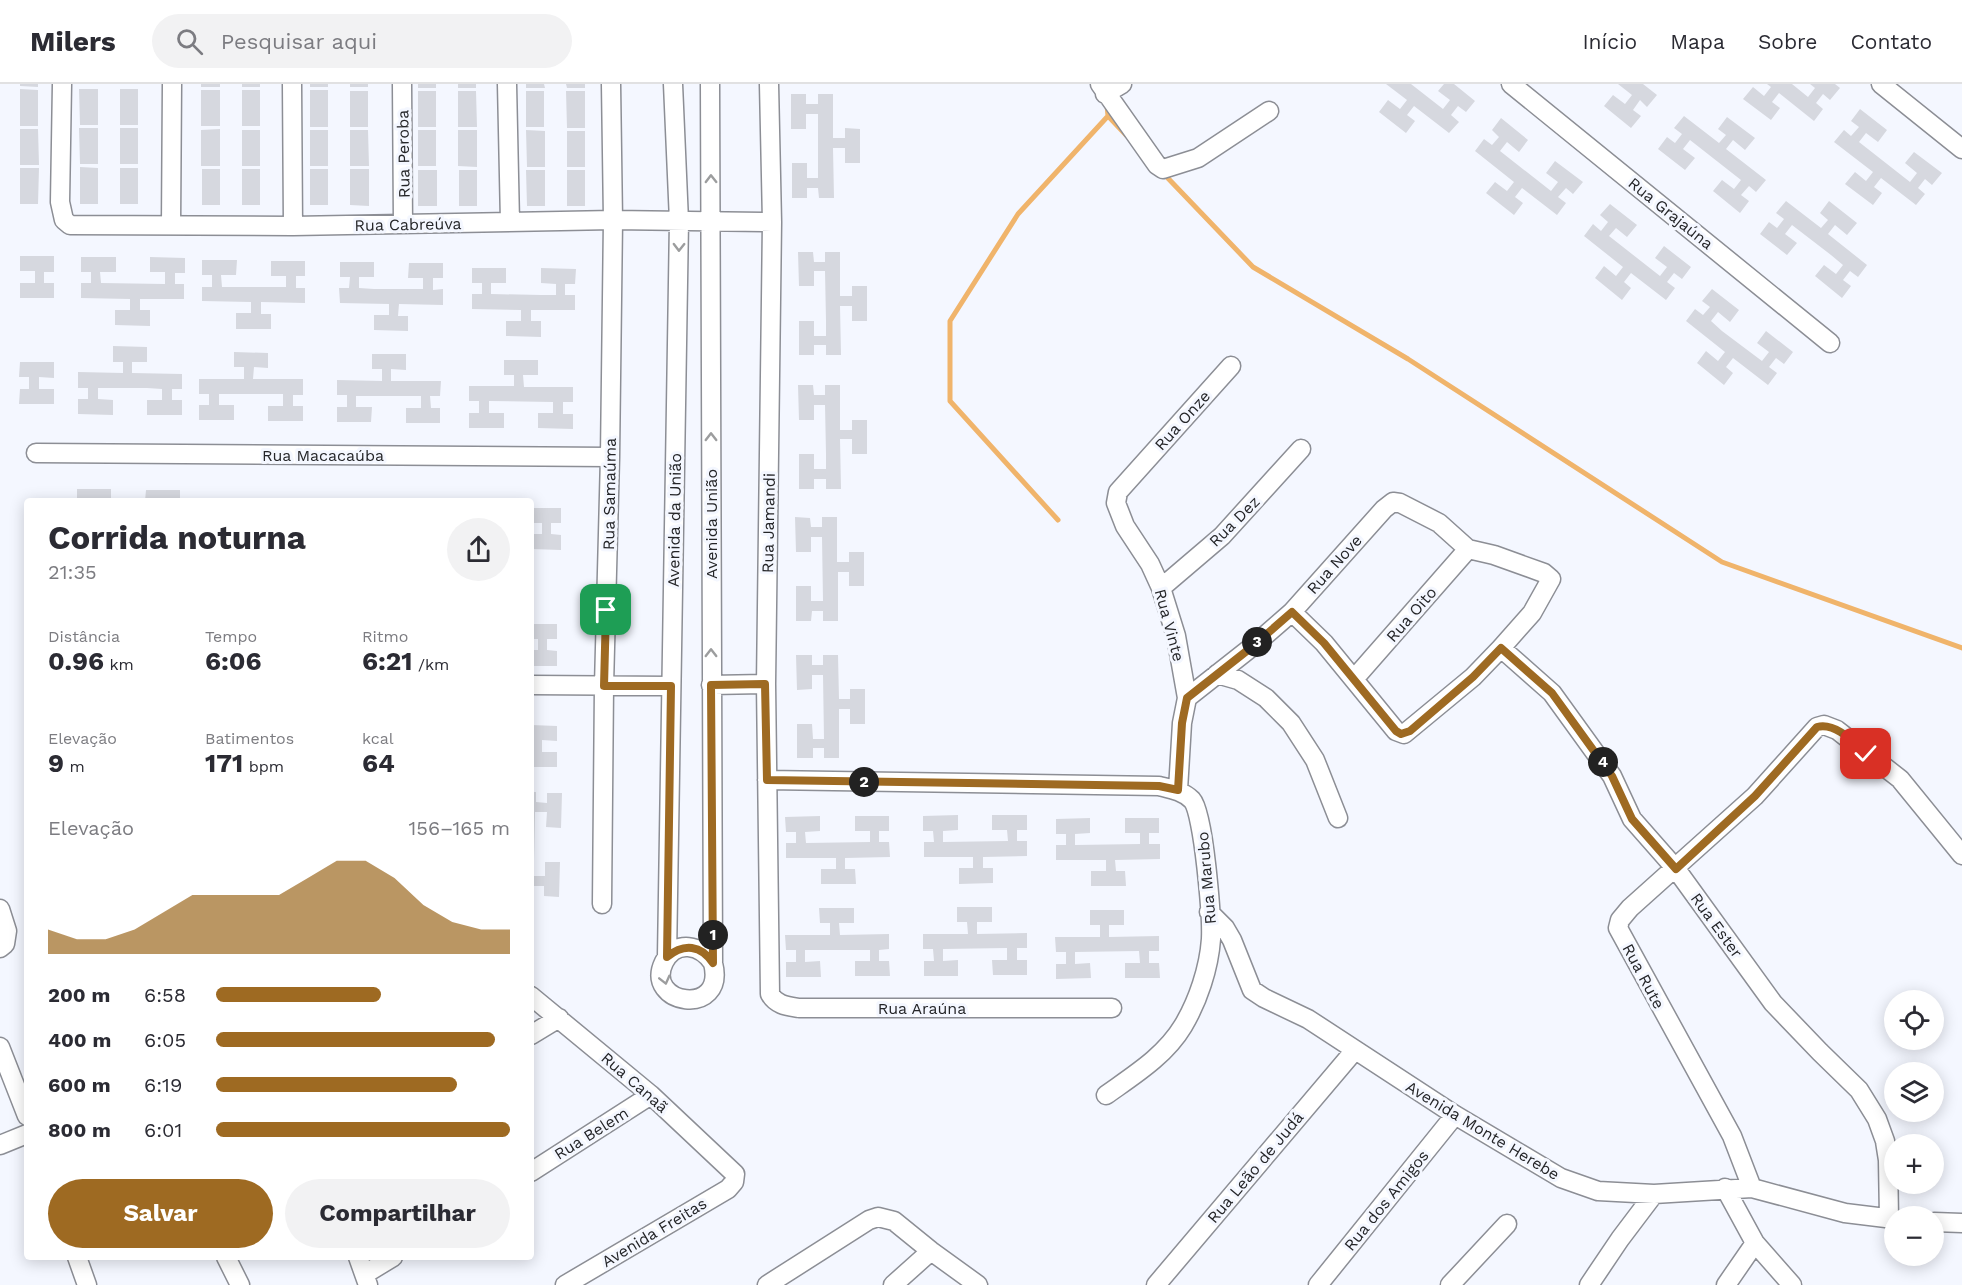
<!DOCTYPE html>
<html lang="pt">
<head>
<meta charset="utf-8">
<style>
  body { margin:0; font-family:"Work Sans",sans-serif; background:#f2f2f3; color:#2b2b33; height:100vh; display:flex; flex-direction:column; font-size:22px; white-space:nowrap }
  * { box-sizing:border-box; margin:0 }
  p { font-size:20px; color:#7c7c81 }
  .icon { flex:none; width:33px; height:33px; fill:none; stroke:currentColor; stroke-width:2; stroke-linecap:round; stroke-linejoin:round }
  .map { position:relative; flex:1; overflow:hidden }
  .panel { position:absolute; left:24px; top:414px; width:510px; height:762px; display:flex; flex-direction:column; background:#fff; border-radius:6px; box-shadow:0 3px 15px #0003 }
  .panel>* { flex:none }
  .controls { position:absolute; left:1884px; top:906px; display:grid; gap:12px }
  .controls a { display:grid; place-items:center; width:60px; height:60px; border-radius:50%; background:#fff; box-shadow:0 3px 15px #0003; font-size:30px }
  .pin { position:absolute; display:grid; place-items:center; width:51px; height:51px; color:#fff; margin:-26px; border-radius:12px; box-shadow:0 3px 9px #0006 }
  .km { position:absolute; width:30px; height:30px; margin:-15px; border-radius:50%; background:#222; color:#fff; font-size:16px; line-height:30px; text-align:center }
  .round { display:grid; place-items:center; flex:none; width:63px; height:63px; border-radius:32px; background:#f2f2f3 }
  .head { display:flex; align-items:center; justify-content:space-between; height:102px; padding:0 24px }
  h1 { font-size:33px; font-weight:700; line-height:45px }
  .metrics { display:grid; grid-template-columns:repeat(3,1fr); gap:9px; height:102px; padding:6px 24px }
  .metrics div { display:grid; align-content:center }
  .metrics b { font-size:26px; font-weight:700 }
  .metrics small { font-size:16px; font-weight:400 }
  .metrics p { font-size:16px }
  .chart { height:168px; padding:12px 24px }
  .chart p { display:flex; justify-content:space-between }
  .chart svg { width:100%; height:108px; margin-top:6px; fill:#9e6a22; opacity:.7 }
  .button { display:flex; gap:12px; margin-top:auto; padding:12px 24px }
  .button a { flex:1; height:69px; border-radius:36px; background:#9e6a22; color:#fff; font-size:24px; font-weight:700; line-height:69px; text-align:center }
  .button a+a { background:#f2f2f3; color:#2b2b33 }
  ul { padding:0 24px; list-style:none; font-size:20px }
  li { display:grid; grid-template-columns:96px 72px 1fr; align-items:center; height:45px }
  li i { height:15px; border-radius:8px; background:#9e6a22 }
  header { display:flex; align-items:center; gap:36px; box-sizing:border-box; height:84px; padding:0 30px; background:#fff; border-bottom:2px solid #e1e1e2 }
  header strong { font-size:28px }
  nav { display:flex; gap:33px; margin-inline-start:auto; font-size:21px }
  .search { width:420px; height:54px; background:#f2f2f3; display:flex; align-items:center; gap:15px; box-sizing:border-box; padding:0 21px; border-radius:33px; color:#7c7c81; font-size:22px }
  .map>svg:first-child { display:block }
</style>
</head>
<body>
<header>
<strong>Milers</strong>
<div class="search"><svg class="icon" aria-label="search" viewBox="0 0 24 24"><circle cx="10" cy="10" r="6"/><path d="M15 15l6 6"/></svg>Pesquisar aqui</div>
<nav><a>Início</a><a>Mapa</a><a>Sobre</a><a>Contato</a></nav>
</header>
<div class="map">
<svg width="1962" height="1201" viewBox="0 0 1962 1201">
  <rect width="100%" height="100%" fill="#f4f7ff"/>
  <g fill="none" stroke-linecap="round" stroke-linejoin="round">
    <path stroke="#f0b46b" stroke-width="5" d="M1108 32 1126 51
      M1162 88 1253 183 1408 275 1722 478 1962 564
      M1058 436 950 317V237L1018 130 1108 32 1107 21"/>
  </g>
  <path fill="#d6d8df" d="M20 0H38V3L20 2Z
    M201 0H220V3H201Z
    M242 0H260V3H242Z
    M310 0H328V3H310Z
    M350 0H368V3H350Z
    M418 0H436V4H418Z
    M458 0H476V4H458Z
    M526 0H544L545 4H526Z
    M566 0H585V4H567Z
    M1386 0H1411L1443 25 1450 16 1438 7 1444 0H1454L1475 17 1466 28 1458 22 1451 31 1459 38 1449 49 1414 22 1407 31 1415 37 1406 49 1379 28 1388 16 1400 25 1407 16Z
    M1618 0H1643L1657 11 1647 23 1640 16 1633 26 1641 32 1631 44 1604 22 1613 11 1625 20 1632 11Z
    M1767 0H1792L1808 13 1815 4 1810 0H1835L1840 4 1830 16 1823 10 1816 19 1823 25 1814 37 1779 9 1772 18 1780 24 1771 36 1743 15 1753 3 1764 12 1771 3Z
    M20 5 38 6V42H20Z
    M79 5H98V41H80Z
    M120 5H138V41H120Z
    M201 6H220V42H201Z
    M242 6H260V42H242Z
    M310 6H328V43H310Z
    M350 7H368V43H350Z
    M418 7H436V43H418Z
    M458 7H476L477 43H458Z
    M526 7H544V43H526Z
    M566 7H585V44H567Z
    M791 10H806V20H818V10H833V54H845V44L860 45V79H845V64H833L834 114H819L818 104H807V114H792V79H807V94H818V30H806V45H791Z
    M1860 25 1887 46 1878 58 1866 49 1859 58 1910 98 1917 89 1905 79 1914 68 1942 89 1932 101 1925 95 1918 104 1925 110 1916 121 1881 94 1874 103 1882 109 1873 121 1845 100 1855 88 1866 97 1873 88 1834 58 1844 46 1851 52 1859 43 1851 37Z
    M1684 32 1719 59 1726 51 1718 45 1727 33 1755 54 1745 66 1733 56 1726 65 1766 96 1756 108 1749 102 1741 111 1749 117 1740 129 1713 107 1722 96 1734 105 1741 96 1690 56 1683 65 1695 74 1685 86 1658 65 1667 53 1675 59 1682 50 1674 44Z
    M1501 34 1528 56 1519 68 1507 58 1500 67 1551 107 1558 98 1546 89 1555 77 1583 98 1573 110 1566 104 1558 113 1566 119 1557 131 1522 104 1515 113 1523 119 1514 131 1486 109 1495 98 1507 107 1514 98 1475 67 1484 55 1492 61 1499 53 1492 46Z
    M79 44H98V80H80Z
    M120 44H138V80H120Z
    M20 45H38L39 81H20Z
    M220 45V82H201V46Z
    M242 46H260V82H242Z
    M310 46H328V82H310Z
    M350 46H368L369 82H350Z
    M418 46H436V82H418Z
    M458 46H477V83L458 82Z
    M526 46 545 47V83H527Z
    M567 47H585V83H567Z
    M80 83 98 84V120H80Z
    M20 84H39L38 120H20Z
    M120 84H138V120H120Z
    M202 85H220V121H202Z
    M242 85H260V121H242Z
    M310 85H328V121H310Z
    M350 85H369V122L350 121Z
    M418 86H437V122H418Z
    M459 86H477V122H459Z
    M526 86H545V122H527Z
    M567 86H585V122H567Z
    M1786 117 1821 144 1828 136 1820 129 1829 117 1857 139 1847 151 1835 141 1828 150 1867 181 1858 193 1850 187 1843 196 1851 202 1842 214 1815 192 1824 181 1836 190 1843 181 1831 171 1792 141 1785 150 1797 159 1787 171 1760 150 1769 138 1777 144 1784 135 1776 129Z
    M1610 120 1637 141 1627 153 1616 144 1609 152 1660 192 1667 183 1655 174 1664 162 1691 183 1682 195 1674 189 1667 198 1675 204 1666 216 1631 189 1624 198 1631 204 1622 216 1595 194 1604 182 1616 192 1623 183 1584 152 1593 140 1601 147 1608 138 1600 131Z
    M798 168H813L814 178H825V168H840V212H852V202H867V237H852V222H840L841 271H826V261H814V271H799V237H814V252H826V237L825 187H814V202H799Z
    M20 172H54V188H44V199H54V214H20V199H35V187H20Z
    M81 173H116V188H100L101 199 165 200V188H150V173L185 174V189H175V200H184V215H140V226H150V242L115 241V226H130V215L81 214V199H91V188H81Z
    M202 176H237L236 191H221L222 203H286V192H271V177H305V192H296V204H305V219L261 218V230H271V245H236V229H251V218L202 217V203H212V191H202Z
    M340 178H374V193H359V204L374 205H423V194H408L409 179H443V194H433V206L443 205V221L399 220 398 232H408V247L374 246V231H389V220L340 219 339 204H349L350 193H340Z
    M472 184H506V199H491V210L541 211H556V200L541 199V184L576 185 575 200H565V211H575V226H531V237H541V253L506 252V237H521V226L472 225V210H482V199H472Z
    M1712 205 1739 226 1730 238 1718 228 1711 237 1722 247 1762 277 1769 268 1757 259 1766 247 1793 268 1784 280 1776 274 1769 283 1777 289 1768 301 1733 274 1726 283 1733 289 1724 301 1697 279 1706 267 1718 277 1725 268 1686 237 1695 225 1703 231 1710 223 1702 217Z
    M113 262 147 263V278H132V289L182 290V305H172V316H182V331H147V316H162V305L147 304H98V315L113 316V331L78 330V315H88V304H78V288L123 289V278H113Z
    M234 268 268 269V284L254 283 253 295H303V311H293V322H303V337H268V322H283V310H219V321H234V336H199V321H209V310H199V295H244V283H234Z
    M372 270H406V286L391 285V297H441L440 312H430L431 324H440V339H406V324H421V312H356V323H372L371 338H337V323H347V311H337V296L382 297V285H372Z
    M504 276H538V291H523L524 303H573V318H563V330H573V345L538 344V329H553V318L489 317V329H504V344H469V329H479V317H469V302H514V291H504Z
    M20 278H54V294L39 293V305H54V320H19L20 305H29V293H19Z
    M798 301H813L814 311H825V301H840V346H852V336H867V370H852V355H840L841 405H826V395H814V405H799V370H814V385H826V370L825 321H814V336H799Z
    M77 405H111V417H77Z
    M146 406H180V417H145Z
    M196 415H230V417H196Z
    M531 424H561V439H551V450L561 451V466L531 465V450H542V439H531Z
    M795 433 810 434 811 443H822V433H837V478H849V468H864V502H849V488H838V537H823V527H812L811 537H796V502H811V517H823L822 453H811V468H796Z
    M531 540H557V555H547V566L557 567V582H531V566H538V555H531Z
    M796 571H812V581H823V571H838L839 615H850V605H865V640H850V625H839V674H824V664H813V674H797V640H812L813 655H824L823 591H812V605L797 606Z
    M531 641 557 642V657L542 656V668H557V683H531V668H533Z
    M531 708H536V718L547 719V709H562L561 744 546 743 547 728H535L534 777 533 792H545V778H560L559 813 544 812V802H531Z
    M958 731V746L943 747V758L1008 757 1007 746H992V731H1027V746H1017V757H1027V772L983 773V784H993V799L959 800V784H973V773H924V758H934L933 747H923V732Z
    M820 732V747L805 748 806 759 870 758V747H855V732H889V747H879V758H889L890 773 845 774V785H855L856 800H821V785H836V774H786V759H796V748H786L785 733Z
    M1090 734V749L1075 750V761L1140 760V749H1125V734H1159V749H1149V760H1160V775L1115 776 1116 787H1125L1126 802H1091V787H1106V776H1056V761H1066V750H1056V735Z
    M957 823H992V838H977V850L1027 849V864H1017V876H1027V891H993L992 876H1007V864L943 865V877L958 876V892H924V877H934L933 865H923V850H968L967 838H957Z
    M819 824H854V839H839L840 851 889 850V865L879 866V877H889L890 892H855V877H870V866H805V878L820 877 821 893H786V878H796V866H786L785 851H830V839H820Z
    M1090 826H1124V841H1109V853L1159 852V867H1149V879H1159L1160 894H1125V879H1140L1139 867 1075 868V880L1090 879 1091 894 1056 895V880H1066V868H1056L1055 853H1100V841H1090Z"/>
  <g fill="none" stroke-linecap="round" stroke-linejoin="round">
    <g stroke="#8c8e95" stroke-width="21">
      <path id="minor" d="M62 0 60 118 64 136 70 141 293 142 613 136 772 138
        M292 0 293 142
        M402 0 403 140
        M507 0 510 138
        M710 0 713 879C727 934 643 921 664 878 676 855 701 861 713 879
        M769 0 772 138 766 600 770 910C776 921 787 922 799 924H1112
        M1100 0 1157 81 1163 85 1198 74 1269 27
        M1511 0 1830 259
        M1881 0 1962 65
        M1105 10 1122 0
        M171 141 172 0
        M36 369 610 373
        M1161 504 1222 452 1301 365
        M1501 564 1552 609 1612 692 1632 735 1676 785 1773 919 1820 968 1859 1006 1877 1035 1885 1057 1888 1076 1889 1134
        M1217 590 1238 596 1266 614 1291 639 1315 676 1338 734
        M1354 595 1468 465
        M531 601 671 602
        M711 601 766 600
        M1187 614 1253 562 1292 528 1384 425 1393 418 1400 419 1439 439 1468 465 1494 471 1544 489 1551 495 1532 529 1501 564 1473 593 1404 650 1396 647 1324 559 1292 528
        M767 696 1159 702C1171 705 1183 707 1192 716 1204 729 1212 835 1211 855 1209 884 1198 917 1183 942 1165 972 1134 991 1106 1011
        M1178 706 1182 639 1187 614 1176 552 1161 504 1150 480 1125 442 1116 419 1118 408 1231 282
        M602 820 604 602 610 373 613 136 611 0
        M0 825 7 847 5 860 0 864
        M1209 828 1225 844 1232 856 1252 906 1264 914 1308 935 1455 1031 1561 1094 1598 1107 1654 1110 1752 1104 1845 1129 1894 1135
        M667 873 679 137 673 0
        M531 912 651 1011 735 1090 734 1098 728 1105 565 1201
        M531 951 559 934
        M0 963 27 1032
        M0 1061 27 1050
        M531 1088 651 1011
        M1725 1104 1755 1159 1792 1201
        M1752 1104 1732 1052 1618 844 1620 836 1630 824 1755 712 1817 643 1824 641 1837 646 1900 695 1962 771
        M1934 1138 1962 1139
        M77 1173 87 1201
        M226 1173 240 1201
        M358 1173 368 1201
        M365 1190 393 1173
        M767 1201 869 1136 878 1133 894 1137 931 1167 978 1201
        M893 1201 931 1167
        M1156 1201 1355 966
        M1318 1201 1455 1031
        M1450 1201 1507 1140
        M1589 1201 1620 1155 1654 1110
        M1726 1201 1755 1159"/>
    </g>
    <use href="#minor" stroke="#fff" stroke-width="18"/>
  </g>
  <defs><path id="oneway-chevron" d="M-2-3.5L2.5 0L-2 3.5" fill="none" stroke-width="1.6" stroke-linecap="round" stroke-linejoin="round" transform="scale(1.5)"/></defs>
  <g stroke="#9c9d9e">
    <use href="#oneway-chevron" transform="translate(711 95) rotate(-91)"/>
    <use href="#oneway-chevron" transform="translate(679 163) rotate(91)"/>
    <use href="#oneway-chevron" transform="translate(711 353) rotate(-90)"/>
    <use href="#oneway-chevron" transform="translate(711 569) rotate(-90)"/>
    <use href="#oneway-chevron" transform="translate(665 896) rotate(76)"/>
  </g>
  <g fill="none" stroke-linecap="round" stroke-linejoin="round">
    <g stroke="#fff" stroke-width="12">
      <path id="route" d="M606 526 604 602H671L667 873C684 859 701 861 713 879L711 601 765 600 767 696 1159 702 1178 706 1182 639 1187 614 1253 562 1292 528 1324 559 1396 647 1401 650 1410 647 1473 593 1501 564 1552 609 1612 692 1632 735 1676 785 1755 712 1817 643C1836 638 1854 659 1866 670"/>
    </g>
    <use href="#route" stroke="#9e6a22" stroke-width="8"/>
  </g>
  <g text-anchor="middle" stroke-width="6" stroke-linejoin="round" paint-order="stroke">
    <g font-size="16" fill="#242528" stroke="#f4f7ff">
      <text transform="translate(403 70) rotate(-91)" y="6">Rua Peroba</text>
      <text transform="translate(1671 129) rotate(39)" y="6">Rua Grajaúna</text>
      <text transform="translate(408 140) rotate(-1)" y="6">Rua Cabreúva</text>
      <text transform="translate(1182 336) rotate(-48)" y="6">Rua Onze</text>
      <text x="323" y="377">Rua Macacaúba</text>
      <text transform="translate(609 410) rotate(-89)" y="6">Rua Samaúma</text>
      <text transform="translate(674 436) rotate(-89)" y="6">Avenida da União</text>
      <text transform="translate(1234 437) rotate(-45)" y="6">Rua Dez</text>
      <text transform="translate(768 439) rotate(-89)" y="6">Rua Jamandi</text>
      <text transform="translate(711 440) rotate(-90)" y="6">Avenida União</text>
      <text transform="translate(1334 480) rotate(-48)" y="6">Rua Nove</text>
      <text transform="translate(1411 530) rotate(-49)" y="6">Rua Oito</text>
      <text transform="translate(1170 541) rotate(75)" y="6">Rua Vinte</text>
      <text transform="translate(1206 794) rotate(-95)" y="6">Rua Marubo</text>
      <text transform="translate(1717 841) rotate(54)" y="6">Rua Ester</text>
      <text transform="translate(1644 892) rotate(62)" y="6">Rua Rute</text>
      <text x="922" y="930">Rua Araúna</text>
      <text transform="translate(635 998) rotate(41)" y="6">Rua Canaã</text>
      <text transform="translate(1483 1046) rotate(31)" y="6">Avenida Monte Herebe</text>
      <text transform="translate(591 1049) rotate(-32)" y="6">Rua Belem</text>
      <text transform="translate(1255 1083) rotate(-50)" y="6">Rua Leão de Judá</text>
      <text transform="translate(1386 1116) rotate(-51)" y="6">Rua dos Amigos</text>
      <text transform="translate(654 1148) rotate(-31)" y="6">Avenida Freitas</text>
    </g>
  </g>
</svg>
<div class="controls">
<a><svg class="icon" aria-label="locate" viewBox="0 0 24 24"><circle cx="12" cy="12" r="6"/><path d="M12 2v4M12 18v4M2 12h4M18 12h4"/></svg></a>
<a><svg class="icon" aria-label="layers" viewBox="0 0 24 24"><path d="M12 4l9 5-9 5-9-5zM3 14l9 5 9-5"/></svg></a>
<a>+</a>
<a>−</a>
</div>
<div class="pin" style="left:606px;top:526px;background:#1e9e55"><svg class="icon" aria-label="arrive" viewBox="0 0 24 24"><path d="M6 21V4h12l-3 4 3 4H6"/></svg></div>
<div class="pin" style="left:1866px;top:670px;background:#d93025"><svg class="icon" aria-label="check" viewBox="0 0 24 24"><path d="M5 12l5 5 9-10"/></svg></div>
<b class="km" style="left:713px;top:851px">1</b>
<b class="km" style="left:864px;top:698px">2</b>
<b class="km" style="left:1257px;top:558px">3</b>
<b class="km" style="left:1603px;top:678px">4</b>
<section class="panel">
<div class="head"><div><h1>Corrida noturna</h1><p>21:35</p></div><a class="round"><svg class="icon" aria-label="share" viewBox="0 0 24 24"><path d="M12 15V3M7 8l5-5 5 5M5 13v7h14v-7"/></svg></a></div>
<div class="metrics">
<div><p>Distância</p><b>0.96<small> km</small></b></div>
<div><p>Tempo</p><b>6:06</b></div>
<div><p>Ritmo</p><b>6:21<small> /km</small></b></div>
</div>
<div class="metrics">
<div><p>Elevação</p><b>9<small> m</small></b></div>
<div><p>Batimentos</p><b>171<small> bpm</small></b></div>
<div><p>kcal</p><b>64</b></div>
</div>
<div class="chart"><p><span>Elevação</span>156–165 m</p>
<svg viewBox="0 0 160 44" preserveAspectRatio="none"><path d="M0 44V34L10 38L20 38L30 34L40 27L50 20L60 20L70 20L80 20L90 13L100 6L110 6L120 13L130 24L140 31L150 34L160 34V44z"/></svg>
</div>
<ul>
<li><b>200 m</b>6:58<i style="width:56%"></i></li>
<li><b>400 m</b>6:05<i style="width:95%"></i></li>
<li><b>600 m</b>6:19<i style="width:82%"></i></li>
<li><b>800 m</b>6:01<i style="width:100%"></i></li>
</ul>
<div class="button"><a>Salvar</a><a>Compartilhar</a></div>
</section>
</div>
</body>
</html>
